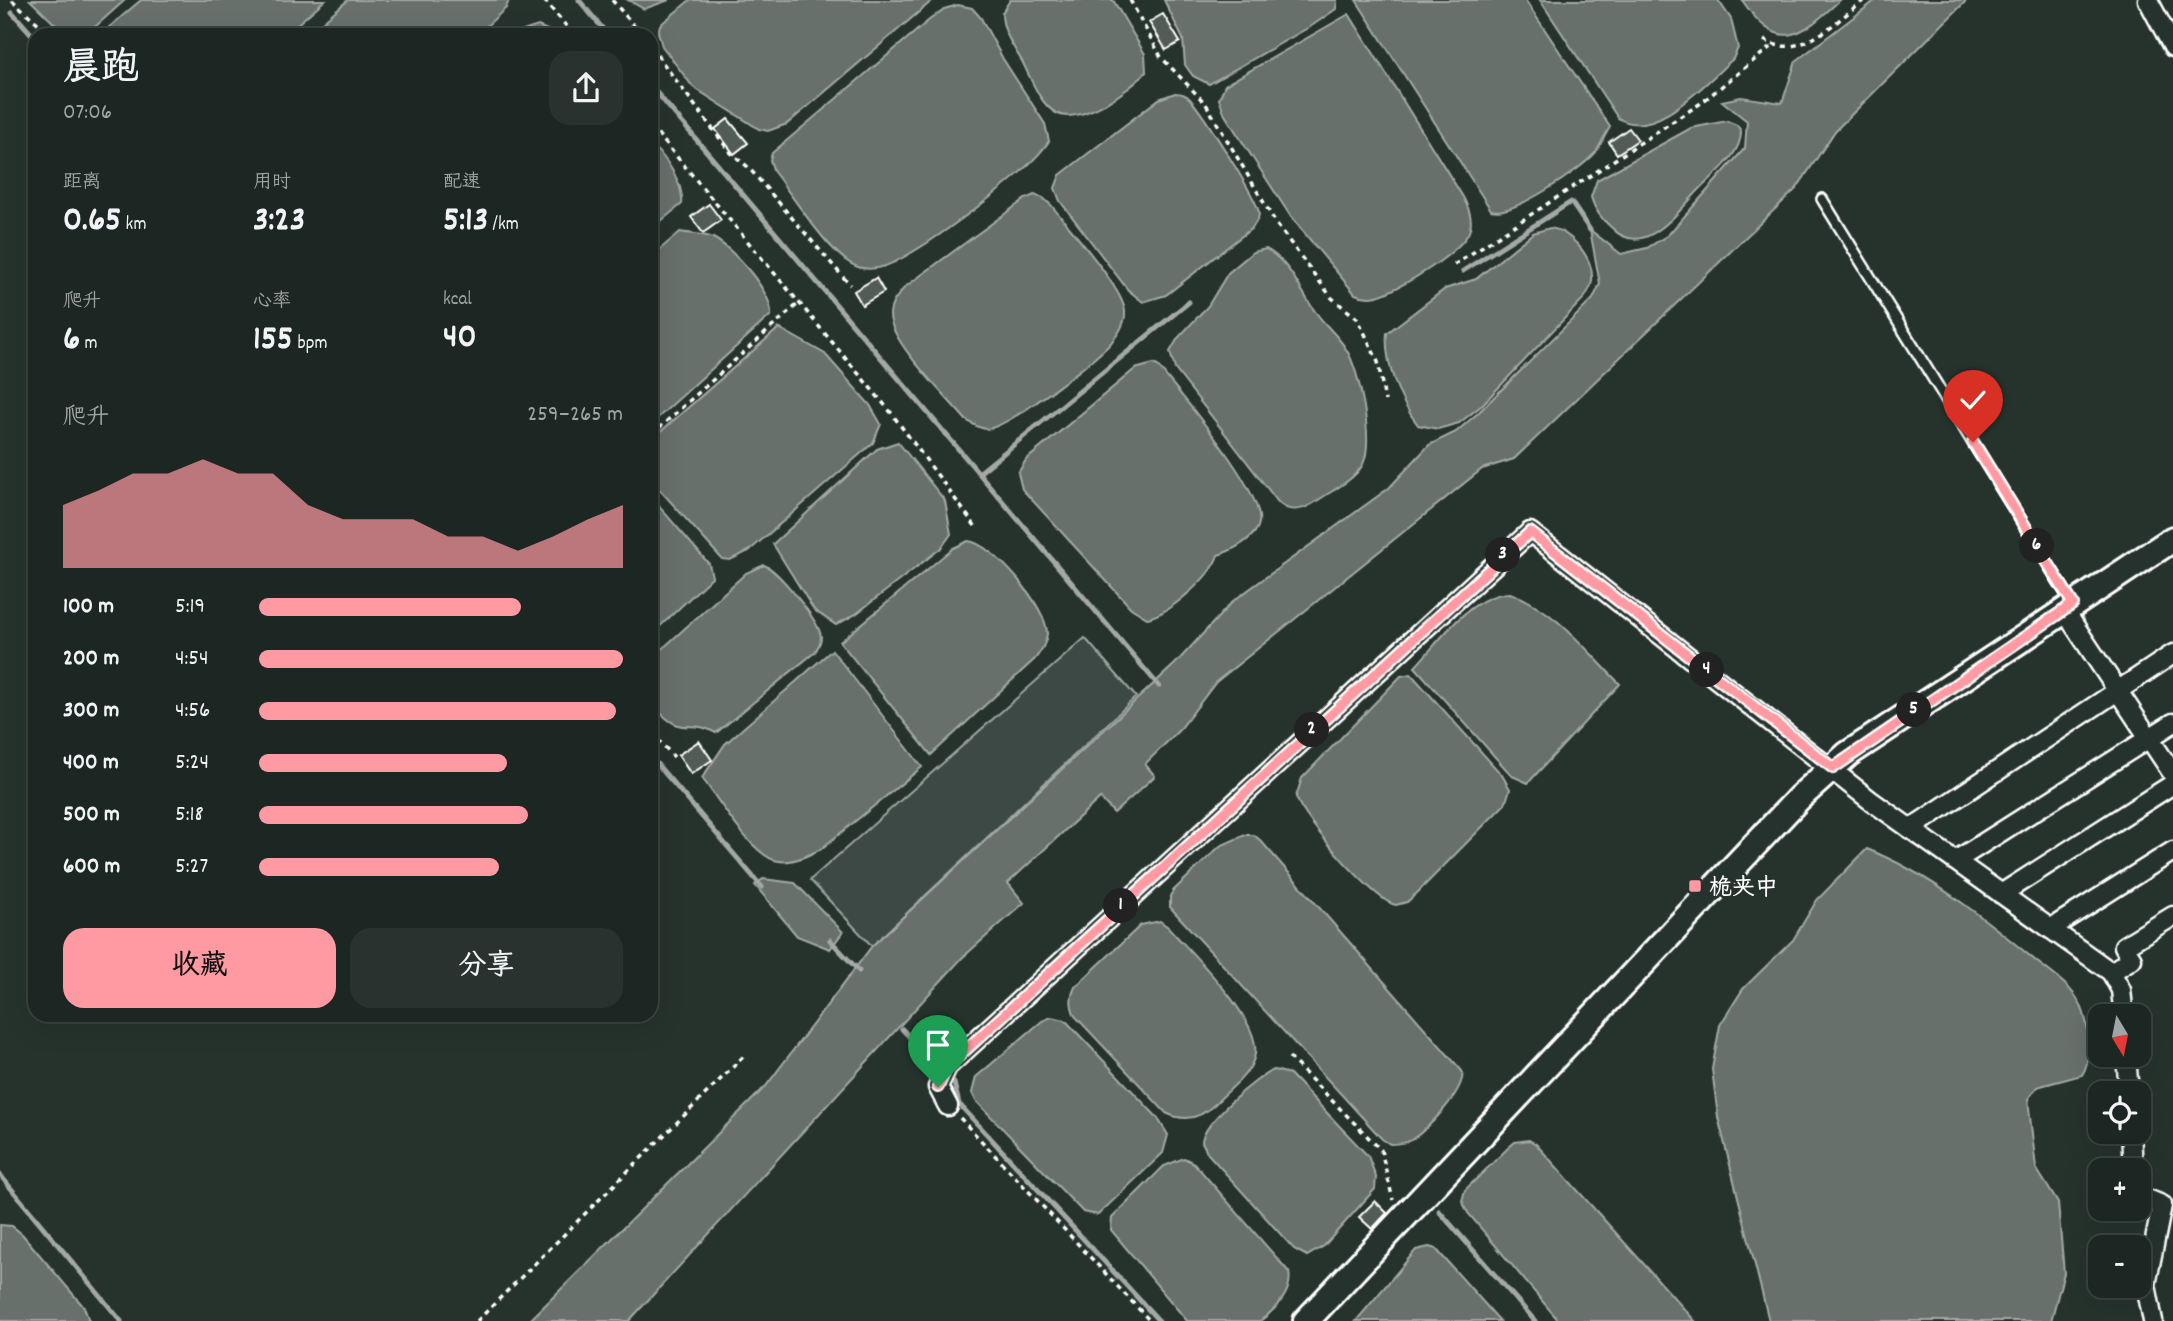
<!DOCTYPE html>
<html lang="zh">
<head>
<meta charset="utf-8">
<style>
  body { margin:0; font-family:Dekko,"LXGW WenKai TC",sans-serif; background:#29322f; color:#f1f3f6; height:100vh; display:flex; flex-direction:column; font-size:26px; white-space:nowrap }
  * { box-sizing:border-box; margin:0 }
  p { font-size:23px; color:#a0a5a5 }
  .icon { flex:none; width:38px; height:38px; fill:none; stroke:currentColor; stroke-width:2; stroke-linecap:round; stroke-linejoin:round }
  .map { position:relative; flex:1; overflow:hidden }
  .panel { position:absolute; left:28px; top:28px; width:630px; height:994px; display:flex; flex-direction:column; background:#1c2622; border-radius:21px; box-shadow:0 7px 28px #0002,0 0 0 2px #3a4340 }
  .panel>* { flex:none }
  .needle { width:46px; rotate:170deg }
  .buttons { position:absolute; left:2088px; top:1004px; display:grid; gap:14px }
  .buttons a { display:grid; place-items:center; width:63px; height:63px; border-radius:14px; background:#1c2622; box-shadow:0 7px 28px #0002,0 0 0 2px #3a4340; font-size:35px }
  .pin { position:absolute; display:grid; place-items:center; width:60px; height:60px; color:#fff; margin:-72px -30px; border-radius:50% 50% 50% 0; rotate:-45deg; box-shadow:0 0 7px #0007 }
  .pin .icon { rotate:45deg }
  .km { position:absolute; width:35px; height:35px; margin:-18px; border-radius:50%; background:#222; color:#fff; font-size:19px; line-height:35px; text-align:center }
  .round { display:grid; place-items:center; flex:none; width:74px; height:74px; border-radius:21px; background:#29322f }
  .headline { display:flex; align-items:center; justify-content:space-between; height:119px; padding:0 35px }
  h1 { font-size:38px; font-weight:700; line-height:52px }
  .figures { display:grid; grid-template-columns:repeat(3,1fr); gap:10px; height:119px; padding:7px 35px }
  .figures div { display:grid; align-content:center }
  .figures b { font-size:35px; font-weight:700 }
  .figures small { font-size:19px; font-weight:400 }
  .figures p { font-size:19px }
  .chart { height:196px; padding:14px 35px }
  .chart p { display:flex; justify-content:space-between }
  .chart svg { width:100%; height:126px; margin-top:7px; fill:#ff9aa2; opacity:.7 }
  .cta { display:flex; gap:14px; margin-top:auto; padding:14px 35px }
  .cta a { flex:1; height:80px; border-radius:21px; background:#ff9aa2; color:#111; font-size:28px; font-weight:700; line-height:80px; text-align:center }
  .cta a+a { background:#29322f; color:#f1f3f6 }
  ul { padding:0 35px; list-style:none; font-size:23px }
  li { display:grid; grid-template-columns:112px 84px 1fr; align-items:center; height:52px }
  li i { height:18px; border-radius:9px; background:#ff9aa2 }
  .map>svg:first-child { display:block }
</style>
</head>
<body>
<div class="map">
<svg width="2173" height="1321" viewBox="0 0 2173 1321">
  <rect width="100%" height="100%" fill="#26332d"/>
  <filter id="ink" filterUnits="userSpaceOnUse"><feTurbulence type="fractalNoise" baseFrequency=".0143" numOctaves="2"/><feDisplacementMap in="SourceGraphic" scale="14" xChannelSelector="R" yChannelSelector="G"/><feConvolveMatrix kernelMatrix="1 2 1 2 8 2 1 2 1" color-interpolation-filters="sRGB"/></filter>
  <g filter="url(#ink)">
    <path fill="#3e4944" stroke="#9ea4a2" stroke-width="2" d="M1085 638 1136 697 872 946 810 880Z"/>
    <path fill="#67706c" stroke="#a4a9a7" stroke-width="2" d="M30 0H125L86 35H66Z
      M141 0H325L285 35H100Z
      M348 0H509L506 8 477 35H307Z
      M628 0H669L644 9Z
      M690 0H933L787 124 768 131 759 129 693 87 662 46 658 32 660 25Z
      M1010 0H1113L1145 54 1146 72C1131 90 1080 126 1056 113 1040 104 1031 79 1023 63 1014 47 1002 32 1002 13Z
      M1164 0H1337L1336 9 1313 25 1209 84 1193 76 1185 65 1183 39Z
      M1356 0H1525L1610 127C1605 135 1601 144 1596 152 1582 169 1512 217 1491 210Z
      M1540 0H1718L1731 19 1738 48 1733 59C1706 82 1655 142 1618 118Z
      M1742 0H1840C1800 37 1779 55 1742 0Z
      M1876 0H1967L1835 131 1797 188 1514 459 1482 469 1216 682 1181 728 1145 764 1155 776 1114 813 1100 798 1008 883 1024 903 962 958 629 1321H529L766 1086 872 946 1176 663 1233 601 1389 488 1429 445 1456 432 1478 413 1593 299 1600 284 1590 230 1621 254 1647 248 1668 235 1745 148 1747 121 1722 101 1741 97 1782 103 1796 61Z
      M958 5 972 8 981 18 1003 59 1045 124 1049 141C1030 172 938 238 904 257 891 265 873 272 858 267 832 259 792 195 774 172L770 160 772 153 928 21 944 9Z
      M1349 14 1463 197C1468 207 1473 218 1470 229 1464 251 1399 290 1377 296 1369 298 1362 297 1355 294L1291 217 1225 115 1219 99 1225 85Z
      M538 26 559 35H511Z
      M1175 93C1181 93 1186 94 1190 99 1202 112 1258 200 1259 213 1259 219 1255 224 1252 228L1166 295 1143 302 1128 290 1060 201 1055 188 1060 175 1159 99Z
      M1727 121 1737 125 1741 131C1742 155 1713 175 1698 191 1677 213 1643 260 1612 228 1602 219 1595 211 1591 197L1597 180 1691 128Z
      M651 146C667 156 684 186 682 204L651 229Z
      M1034 195 1043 198 1052 206C1068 227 1124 289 1125 312 1126 324 1117 336 1109 345 1092 362 1007 429 986 429 978 428 973 424 966 420 948 398 890 343 890 315 890 304 898 295 905 287L1025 199Z
      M1550 228C1569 230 1592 256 1592 276 1593 284 1589 290 1585 297L1481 406 1459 423 1438 429 1418 425C1400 402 1384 362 1387 333L1445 289 1476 279 1533 233Z
      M680 232C691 234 704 234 713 238 733 248 773 293 771 315L651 424V257Z
      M1266 249C1288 261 1299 287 1312 307 1322 323 1337 334 1346 349 1360 371 1374 441 1363 464 1355 480 1331 491 1317 501 1304 510 1289 514 1278 502L1175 369 1170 352 1178 338 1208 306 1228 273 1253 252Z
      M779 328 825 354 870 405 881 424 873 443 749 551 730 560 722 559 651 480V440Z
      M1153 364 1158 366C1179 393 1265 492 1259 523 1257 538 1231 551 1218 555 1211 577 1169 614 1147 618L1131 608 1022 489 1018 473 1026 460 1135 369Z
      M898 442 945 501 951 534 941 548 856 614 836 625 814 610 773 544 877 449Z
      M651 497 709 564 712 577 651 635Z
      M968 541C993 543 1048 608 1047 634 1046 644 1041 651 1035 659L931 755 840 642 953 548Z
      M764 565C777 569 820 622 821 637 821 643 818 647 815 652L716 733C685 716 685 742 651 703V659L746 573Z
      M1510 593C1554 608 1588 652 1620 684L1528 783 1512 776 1415 667C1441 640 1469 595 1510 593Z
      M832 650 922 767 821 849C807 856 790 865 774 860 749 851 719 800 702 778L725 744Z
      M1411 674 1502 775 1510 789 1505 804 1417 893 1407 902 1396 905C1375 902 1303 819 1296 797L1302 778 1401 676Z
      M1245 835H1254L1261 841 1462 1071C1467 1089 1427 1130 1411 1140 1404 1144 1397 1144 1390 1144L1382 1139 1170 907V896L1174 890 1220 846Z
      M1867 849C1930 874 1984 918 2036 961 2051 973 2070 985 2079 1002 2089 1019 2093 1059 2082 1075L2037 1087 2028 1099 2036 1168 2058 1203 2064 1273 2051 1321H1769L1718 1117 1712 1069 1720 1025 1743 989 1793 940 1817 900Z
      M763 879 795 883 843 932 830 949 797 936 755 885Z
      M1160 921 1168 927C1191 953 1261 1019 1255 1054 1252 1074 1228 1090 1215 1104 1201 1118 1184 1122 1166 1113L1075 1016C1070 1004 1070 998 1075 987L1141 925Z
      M1051 1017 1065 1020 1157 1117 1168 1135 1163 1153 1098 1215 1083 1212 976 1101 972 1093 976 1077 1042 1021Z
      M1274 1070 1290 1074 1368 1156 1376 1177 1375 1189 1324 1246 1307 1256 1294 1249 1208 1154 1202 1142C1202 1124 1257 1076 1274 1070Z
      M1529 1140 1536 1144 1695 1321H1559L1468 1213 1462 1201 1465 1190 1508 1148 1515 1142Z
      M1184 1158 1194 1163 1289 1272C1293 1292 1275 1310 1260 1321H1187L1111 1230 1112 1218 1164 1166Z
      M0 1225 12 1226 22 1234 84 1307 89 1321H0Z
      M1429 1247 1436 1249 1500 1321H1356L1416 1250Z"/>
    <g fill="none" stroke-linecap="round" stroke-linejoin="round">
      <path stroke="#a4a9a7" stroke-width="5" d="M579 0 608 35
        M12 12 35 38
        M651 86 1159 686
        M1463 271 1571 202 1590 230
        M979 473 1189 302
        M651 757 762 887
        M830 940 859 971
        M902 1029 941 1070
        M948 1077 954 1083 959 1104 1159 1321
        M0 1175 121 1321
        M1439 1211 1535 1321"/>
    </g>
    <path fill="#515c57" stroke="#fff" stroke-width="2" d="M1163 14 1180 42 1166 50 1149 22Z
      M728 119 748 143 734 154 715 129Z
      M1629 128 1638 140 1617 154 1609 142Z
      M709 204 721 220 703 233 691 217Z
      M876 278 884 292 862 305 854 291Z
      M699 741 712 760 691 774 678 755Z
      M1375 1201 1387 1213 1372 1229 1359 1217Z"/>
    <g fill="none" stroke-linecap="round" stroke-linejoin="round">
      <g stroke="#fff" stroke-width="14">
        <path id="lane" d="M1822 199 2072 603"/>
      </g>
      <g stroke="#fff" stroke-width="23">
        <path id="street" d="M2148 0 2173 47
          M2064 610 2173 774
          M1910 829 2173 654
          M1955 861 2173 723
          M2001 894 2173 784
          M2050 929 2173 851
          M2111 972 2132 959 2124 946 2173 916
          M2126 1055 2129 1094
          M948 1106 938 1087 947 1067 1530 532 1870 800 2111 972 2121 990 2124 1017
          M2131 1132 2133 1171
          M2138 1195 2162 1205 2146 1285 2153 1321"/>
      </g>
      <g stroke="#fff" stroke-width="30">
        <path id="secondary" d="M1306 1321 1799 798 1848 754 2173 539"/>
      </g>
      <path stroke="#fff" stroke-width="3.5" stroke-dasharray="5 5" stroke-linecap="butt" d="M12 0 51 35
        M544 0 574 35
        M612 0 642 35
        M1130 0 1161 57 1206 104 1277 225 1332 298 1358 319 1378 362 1385 401
        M1764 40C1800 62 1836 21 1864 0
        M651 47 730 152 748 167 850 285
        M651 126 889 410 976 527
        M1454 265 1701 103 1773 45
        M651 435 798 304
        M651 732 674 757
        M1289 1057 1381 1150 1393 1200
        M960 1118 1150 1321
        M477 1321 745 1055"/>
      <use href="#lane" stroke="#26332d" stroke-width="9"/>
      <use href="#street" stroke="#26332d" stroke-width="18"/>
      <use href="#secondary" stroke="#26332d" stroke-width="24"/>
    </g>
  </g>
  <g fill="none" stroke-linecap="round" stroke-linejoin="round" filter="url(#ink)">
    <g stroke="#fff" stroke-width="14">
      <path id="route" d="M938 1087 947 1067 1530 532 1833 768 2073 604 1973 442"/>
    </g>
    <use href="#route" stroke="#ff9aa2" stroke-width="9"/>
  </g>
  <rect fill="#ff9aa2" stroke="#26332d" stroke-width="2.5" x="1688" y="879" width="14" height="14" rx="3.5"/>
  <g text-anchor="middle" stroke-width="5" stroke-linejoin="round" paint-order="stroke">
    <g font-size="23" font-weight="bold" fill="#fff" stroke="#26332d" text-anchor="start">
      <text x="1709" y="894">桅夹中</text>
    </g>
  </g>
</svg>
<div class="buttons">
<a><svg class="needle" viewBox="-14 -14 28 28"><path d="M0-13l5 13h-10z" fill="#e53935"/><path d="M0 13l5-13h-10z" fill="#a0a5a5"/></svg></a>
<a><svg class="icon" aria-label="locate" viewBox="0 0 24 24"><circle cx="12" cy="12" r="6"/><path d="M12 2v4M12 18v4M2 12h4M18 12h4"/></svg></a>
<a>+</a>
<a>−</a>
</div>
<div class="pin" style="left:938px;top:1087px;background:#1e9e55"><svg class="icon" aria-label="arrive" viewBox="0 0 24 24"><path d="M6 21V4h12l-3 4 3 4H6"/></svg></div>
<div class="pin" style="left:1973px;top:442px;background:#d93025"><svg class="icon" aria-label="check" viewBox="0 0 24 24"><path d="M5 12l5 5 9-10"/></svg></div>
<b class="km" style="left:1121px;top:906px">1</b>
<b class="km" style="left:1312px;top:730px">2</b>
<b class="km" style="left:1503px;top:555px">3</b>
<b class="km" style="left:1707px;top:670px">4</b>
<b class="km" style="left:1914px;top:710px">5</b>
<b class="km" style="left:2037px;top:546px">6</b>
<section class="panel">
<div class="headline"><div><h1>晨跑</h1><p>07:06</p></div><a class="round"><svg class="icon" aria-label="share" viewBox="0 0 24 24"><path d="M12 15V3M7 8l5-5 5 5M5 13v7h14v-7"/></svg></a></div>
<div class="figures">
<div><p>距离</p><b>0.65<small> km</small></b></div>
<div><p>用时</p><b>3:23</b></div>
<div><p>配速</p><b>5:13<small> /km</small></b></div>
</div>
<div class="figures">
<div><p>爬升</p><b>6<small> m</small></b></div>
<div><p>心率</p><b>155<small> bpm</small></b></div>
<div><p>kcal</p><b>40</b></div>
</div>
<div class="chart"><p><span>爬升</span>259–265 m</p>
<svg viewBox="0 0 160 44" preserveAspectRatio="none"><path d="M0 44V22L10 17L20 11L30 11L40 6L50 11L60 11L70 22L80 27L90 27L100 27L110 33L120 33L130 38L140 33L150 27L160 22V44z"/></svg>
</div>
<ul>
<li><b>100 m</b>5:19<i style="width:72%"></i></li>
<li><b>200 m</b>4:54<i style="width:100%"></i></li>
<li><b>300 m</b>4:56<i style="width:98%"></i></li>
<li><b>400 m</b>5:24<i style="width:68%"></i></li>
<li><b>500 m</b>5:18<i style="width:74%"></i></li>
<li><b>600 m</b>5:27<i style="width:66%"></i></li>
</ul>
<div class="cta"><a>收藏</a><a>分享</a></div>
</section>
</div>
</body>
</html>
